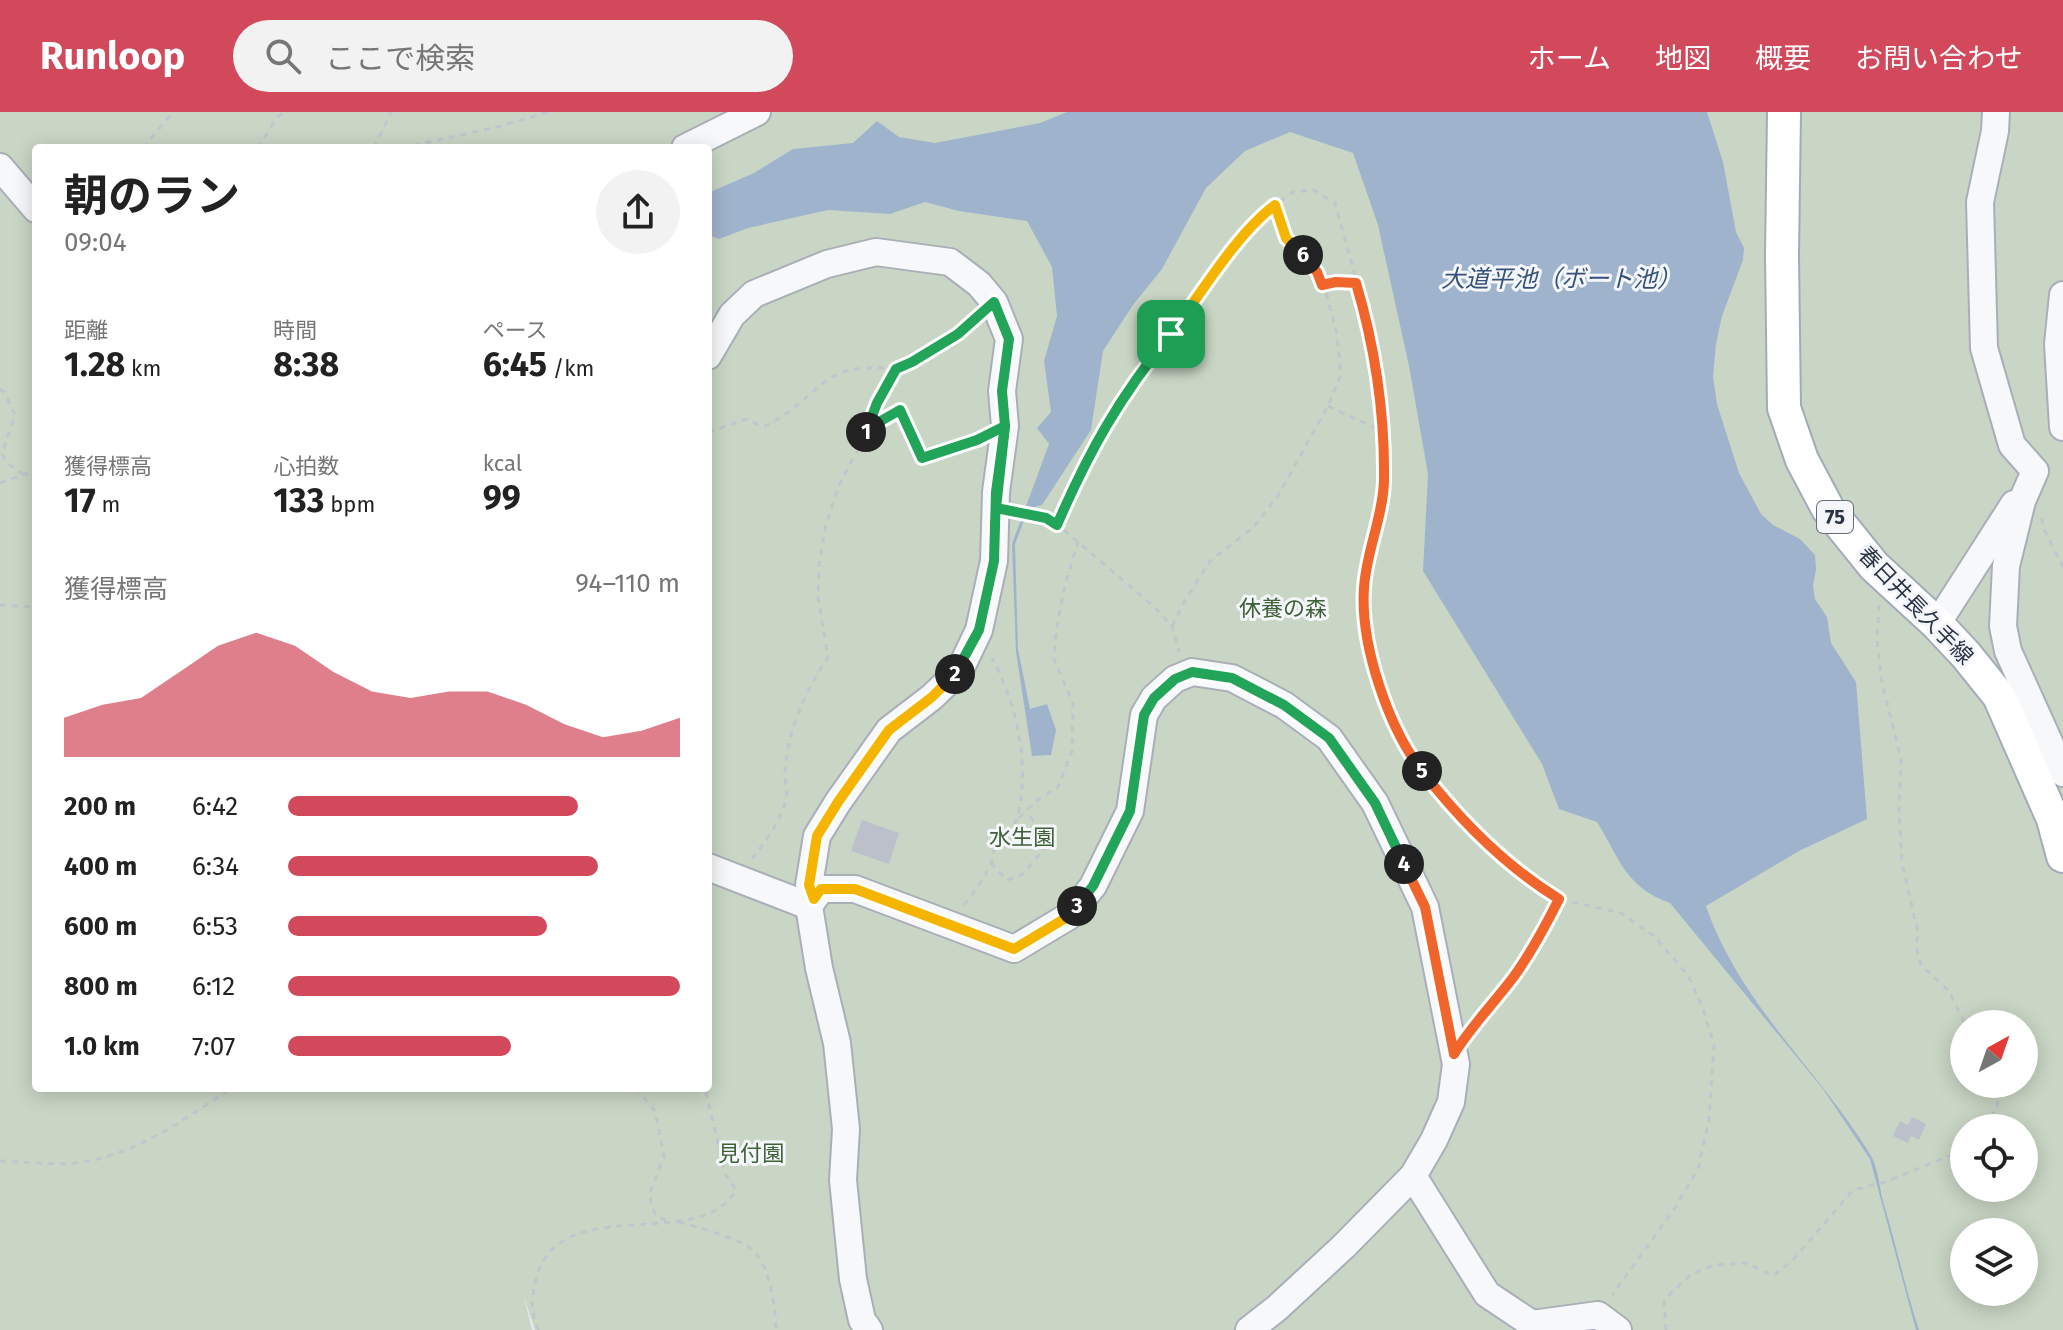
<!DOCTYPE html>
<html lang="ja">
<head>
<meta charset="utf-8">
<style>
  body { margin:0; font-family:"Fira Sans","Noto Sans JP",sans-serif; background:#f2f2f2; color:#222; height:100vh; display:flex; flex-direction:column; font-size:30px; white-space:nowrap }
  * { box-sizing:border-box; margin:0 }
  p { font-size:26px; color:#767676 }
  .icon { flex:none; width:44px; height:44px; fill:none; stroke:currentColor; stroke-width:2; stroke-linecap:round; stroke-linejoin:round }
  .map { position:relative; flex:1; overflow:hidden }
  .sheet { position:absolute; left:32px; top:32px; width:680px; height:948px; display:flex; flex-direction:column; background:#fff; border-radius:8px; box-shadow:0 4px 20px #0003 }
  .sheet>* { flex:none }
  .needle { width:52px; rotate:40deg }
  .controls { position:absolute; left:1950px; top:898px; display:grid; gap:16px }
  .controls a { display:grid; place-items:center; width:88px; height:88px; border-radius:50%; background:#fff; box-shadow:0 4px 20px #0003; font-size:40px }
  .pin { position:absolute; display:grid; place-items:center; width:68px; height:68px; color:#fff; margin:-34px; border-radius:16px; box-shadow:0 4px 12px #0006 }
  .km { position:absolute; width:40px; height:40px; margin:-20px; border-radius:50%; background:#222; color:#fff; font-size:22px; line-height:40px; text-align:center }
  .round { display:grid; place-items:center; flex:none; width:84px; height:84px; border-radius:42px; background:#f2f2f2 }
  .overview { display:flex; align-items:center; justify-content:space-between; height:136px; padding:0 32px }
  h1 { font-size:44px; font-weight:700; line-height:60px }
  .metrics { display:grid; grid-template-columns:repeat(3,1fr); gap:12px; height:136px; padding:8px 32px }
  .metrics div { display:grid; align-content:center }
  .metrics b { font-size:34px; font-weight:700 }
  .metrics small { font-size:22px; font-weight:400 }
  .metrics p { font-size:22px }
  .chart { height:224px; padding:16px 32px }
  .chart p { display:flex; justify-content:space-between }
  .chart svg { width:100%; height:144px; margin-top:8px; fill:#d1495b; opacity:.7 }
  ul { padding:0 32px; list-style:none; font-size:26px }
  li { display:grid; grid-template-columns:128px 96px 1fr; align-items:center; height:60px }
  li i { height:20px; border-radius:10px; background:#d1495b }
  header { display:flex; align-items:center; gap:48px; box-sizing:border-box; height:112px; padding:0 40px; background:#d1495b; color:#fff }
  header strong { font-size:38px }
  nav { display:flex; gap:44px; margin-inline-start:auto; font-size:28px }
  .search { width:560px; height:72px; background:#f2f2f2; display:flex; align-items:center; gap:20px; box-sizing:border-box; padding:0 28px; border-radius:44px; color:#767676; font-size:30px }
  .map>svg:first-child { display:block }
</style>
</head>
<body>
<header>
<strong>Runloop</strong>
<div class="search"><svg class="icon" aria-label="search" viewBox="0 0 24 24"><circle cx="10" cy="10" r="6"/><path d="M15 15l6 6"/></svg>ここで検索</div>
<nav><a>ホーム</a><a>地図</a><a>概要</a><a>お問い合わせ</a></nav>
</header>
<div class="map">
<svg width="2063" height="1218" viewBox="0 0 2063 1218">
  <rect width="100%" height="100%" fill="#e4e7ec"/>
  <path fill="#c9d6c5" fill-rule="evenodd" d="M0 0H2063V1218H535L524 1185 532 1218H0ZM36 36H708V976H36ZM1964 912H2024V972H1964ZM1964 1016H2024V1076H1964ZM1964 1120H2024V1180H1964Z"/>
  <path fill="#9fb4cc" d="M1067 0H1707L1723 50 1736 120 1744 136 1743 148 1722 204 1716 232 1713 265 1717 292 1739 361 1761 402 1773 413 1800 427 1815 443 1816 457 1813 474 1815 487 1827 505 1831 531 1856 570 1867 707 1799 739 1706 794C1739 891 1818 957 1870 1042 1878 1055 1879 1074 1883 1089 1896 1132 1905 1175 1919 1218H1916L1870 1047 1823 977 1670 791C1625 775 1620 747 1597 710L1559 697 1542 652 1423 459 1428 362 1409 254 1378 113 1353 41 1290 20 1245 39 1206 76 1162 157 1133 193 1103 239 1091 318 1042 393 1034 395 1023 411 1015 432 1018 537 1030 597 1047 592 1056 618 1051 643 1032 644 1016 540 1012 432 1049 332 1037 316 1051 300 1044 249 1057 204 1052 155 1027 109 959 99 925 90 890 102 828 98 748 116 719 127 708 123V81L754 61 793 37 853 31 877 9 899 25 935 31 1040 11Z"/>
  <path fill="#bbc0ca" d="M862 708 899 721 889 752 851 739Z
    M1912 1005 1926 1012 1919 1028 1911 1024 1908 1031 1893 1024 1900 1009 1908 1013Z"/>
  <g fill="none" stroke-linecap="round" stroke-linejoin="round">
    <g stroke="#a9aeb7" stroke-width="30">
      <path id="minor" d="M1996 0 1995 19 1980 90 1984 236 2012 333 2035 359
        M685 36 757 0
        M0 55 36 97
        M2063 183 2058 232 2063 315
        M708 244 732 203 754 182 827 152 876 140 950 150 979 172 994 190 1009 227 1002 279 1005 314 996 380 994 449 979 518 960 558 932 585 889 618 838 690 817 724 809 773 814 787
        M2035 359 2022 389 2006 454 2003 514 2008 539 2063 661
        M1937 512 2014 392
        M708 755 809 794
        M1413 1064 1487 1182 1532 1212 1598 1203 1618 1218
        M869 1218 862 1208 853 1167 843 1068 846 1017 837 931 819 856 809 794 821 777H855L1014 837 1069 804 1093 774 1130 699 1144 603 1154 586 1175 567 1192 560 1232 566 1284 593 1329 626 1375 691 1425 795 1456 952 1451 990 1434 1028 1413 1064 1343 1135 1277 1196 1249 1218"/>
    </g>
    <g stroke="#a3abb8" stroke-width="36">
      <path id="major" d="M1784 0 1782 143 1784 296 1802 348 1828 397 1874 454 1937 512 1966 543 1999 584 2053 707 2063 744"/>
    </g>
    <path stroke="#c2c5cb" stroke-width="3" stroke-dasharray="6 6" stroke-linecap="butt" d="M143 36 173 0
      M258 36 278 4 285 0
      M374 36 391 0
      M402 36 501 14 548 0
      M1322 173 1336 170 1354 171
      M0 277 5 281 15 303 2 342 7 351 23 362
      M1328 294 1382 319
      M708 320 747 307 763 315C822 288 815 248 896 257
      M865 327 879 310 900 298 922 346 979 327
      M0 371 36 358
      M1020 401 1046 406 1063 417 1153 494 1172 514 1179 540
      M2042 406 2043 415 2063 455
      M1057 413 1089 341 1110 303 1143 256 1263 102 1293 80 1314 78 1335 91 1369 214 1383 319 1384 372 1364 476 1368 526 1386 598 1417 652 1442 686 1501 746 1559 787 1621 801 1654 824 1688 863 1703 897 1714 933 1709 1008 1698 1057 1675 1096 1612 1183
      M0 493 36 495
      M1879 493 1877 529 1882 570 1901 648 1899 697 1902 751 1918 821 1916 835 1921 853 1949 879 1965 912
      M1172 514 1184 490 1210 449 1254 415 1279 382 1328 294 1341 262 1337 223 1328 187 1317 160 1286 126 1276 95
      M1019 706 1036 689 1058 675 1072 639 1073 592 1054 547 1056 520 1065 473 1078 430
      M752 747C766 729 781 709 786 687 788 679 785 670 785 662 786 621 806 578 828 545L818 486 819 453 826 412 839 373 862 330 877 291 896 257 912 250 958 222 976 207
      M991 751 1007 768 1022 763 1049 731 1027 700
      M964 793C974 780 985 766 991 751 993 745 991 744 994 739 1002 727 1014 717 1018 703 1030 652 1017 592 992 546
      M1471 915 1514 864 1539 827 1559 787
      M636 976 655 999 664 1044 650 1081 651 1093 657 1105 668 1108
      M1986 1016 1998 992 1988 972
      M0 1049C25 1050 50 1053 75 1051 133 1045 185 1007 232 976
      M679 1110C694 1114 740 1127 750 1136 771 1153 775 1192 776 1218
      M539 1218C530 1204 532 1186 535 1171 554 1076 701 1143 736 1078L725 1062 705 976
      M1666 1218 1664 1188 1691 1162 1714 1153 1746 1151 1773 1164 1793 1148 1853 1078 1885 1070 1964 1038"/>
    <use href="#minor" stroke="#f7f8fa" stroke-width="26"/>
    <use href="#major" stroke="#fff" stroke-width="32"/>
  </g>
  <g fill="none" stroke-linecap="round" stroke-linejoin="round">
    <g stroke="#fff" stroke-width="16">
      <path id="split-1" d="M866 320 862 330 879 310 900 298 922 346 977 328 1005 314 996 396 1046 406 1057 413C1089 339 1120 284 1171 222"/>
    </g>
    <g stroke="#fff" stroke-width="16">
      <path id="split-2" d="M866 320 877 291 896 257 912 250 958 222 994 190 1009 227 1002 279 1005 314 996 380 994 449 979 518 955 562"/>
    </g>
    <g stroke="#fff" stroke-width="16">
      <path id="split-3" d="M955 562 932 585 889 618 838 690 817 724 809 773 814 787 821 777H855L1014 837 1069 804 1077 794"/>
    </g>
    <g stroke="#fff" stroke-width="16">
      <path id="split-4" d="M1077 794 1093 774 1130 699 1144 603 1154 586 1175 567 1192 560 1232 566 1284 593 1329 626 1375 691 1404 752"/>
    </g>
    <g stroke="#fff" stroke-width="16">
      <path id="split-5" d="M1404 752 1425 795 1454 942C1472 913 1495 890 1515 863 1532 839 1546 813 1559 787 1505 754 1460 708 1422 659"/>
    </g>
    <g stroke="#fff" stroke-width="16">
      <path id="split-6" d="M1303 143 1317 160 1322 173 1336 170 1356 171C1375 235 1385 302 1384 369 1383 405 1366 440 1364 476 1360 532 1388 615 1422 659"/>
    </g>
    <g stroke="#fff" stroke-width="16">
      <path id="split-7" d="M1171 222C1200 183 1237 121 1275 93L1286 126 1303 143"/>
    </g>
    <use href="#split-1" stroke="#22a559" stroke-width="10"/>
    <use href="#split-2" stroke="#22a559" stroke-width="10"/>
    <use href="#split-3" stroke="#f5b400" stroke-width="10"/>
    <use href="#split-4" stroke="#22a559" stroke-width="10"/>
    <use href="#split-5" stroke="#f0652b" stroke-width="10"/>
    <use href="#split-6" stroke="#f0652b" stroke-width="10"/>
    <use href="#split-7" stroke="#f5b400" stroke-width="10"/>
  </g>
  <g text-anchor="middle" stroke-width="6" stroke-linejoin="round" paint-order="stroke">
    <rect fill="#f4f6f9" stroke="#676e7b" stroke-width="2" x="1817" y="389" width="36" height="32" rx="6"/>
    <g font-size="20" font-weight="bold" fill="#2b3445">
      <text x="1835" y="412">75</text>
    </g>
    <g font-size="22" fill="#2b3445" stroke="#f4f6f9">
      <text transform="translate(1916 493) rotate(46)" y="8">春日井長久手線</text>
    </g>
    <g font-size="22" fill="#3f6138" stroke="#f4f6f9">
      <text x="1283" y="504">休養の森</text>
      <text x="1022" y="733">水生園</text>
      <text x="751" y="1049">見付園</text>
    </g>
    <g font-size="24" font-style="italic" fill="#34527a" stroke="#f4f6f9">
      <text x="1561" y="175">大道平池（ボート池）</text>
    </g>
  </g>
</svg>
<div class="controls">
<a><svg class="needle" viewBox="-14 -14 28 28"><path d="M0-13l5 13h-10z" fill="#e53935"/><path d="M0 13l5-13h-10z" fill="#767676"/></svg></a>
<a><svg class="icon" aria-label="locate" viewBox="0 0 24 24"><circle cx="12" cy="12" r="6"/><path d="M12 2v4M12 18v4M2 12h4M18 12h4"/></svg></a>
<a><svg class="icon" aria-label="layers" viewBox="0 0 24 24"><path d="M12 4l9 5-9 5-9-5zM3 14l9 5 9-5"/></svg></a>
</div>
<div class="pin" style="left:1171px;top:222px;background:#1e9e55"><svg class="icon" aria-label="arrive" viewBox="0 0 24 24"><path d="M6 21V4h12l-3 4 3 4H6"/></svg></div>
<b class="km" style="left:866px;top:320px">1</b>
<b class="km" style="left:955px;top:562px">2</b>
<b class="km" style="left:1077px;top:794px">3</b>
<b class="km" style="left:1404px;top:752px">4</b>
<b class="km" style="left:1422px;top:659px">5</b>
<b class="km" style="left:1303px;top:143px">6</b>
<section class="sheet">
<div class="overview"><div><h1>朝のラン</h1><p>09:04</p></div><a class="round"><svg class="icon" aria-label="share" viewBox="0 0 24 24"><path d="M12 15V3M7 8l5-5 5 5M5 13v7h14v-7"/></svg></a></div>
<div class="metrics">
<div><p>距離</p><b>1.28<small> km</small></b></div>
<div><p>時間</p><b>8:38</b></div>
<div><p>ペース</p><b>6:45<small> /km</small></b></div>
</div>
<div class="metrics">
<div><p>獲得標高</p><b>17<small> m</small></b></div>
<div><p>心拍数</p><b>133<small> bpm</small></b></div>
<div><p>kcal</p><b>99</b></div>
</div>
<div class="chart"><p><span>獲得標高</span>94–110 m</p>
<svg viewBox="0 0 160 44" preserveAspectRatio="none"><path d="M0 44V32L10 28L20 26L30 18L40 10L50 6L60 10L70 18L80 24L90 26L100 24L110 24L120 28L130 34L140 38L150 36L160 32V44z"/></svg>
</div>
<ul>
<li><b>200 m</b>6:42<i style="width:74%"></i></li>
<li><b>400 m</b>6:34<i style="width:79%"></i></li>
<li><b>600 m</b>6:53<i style="width:66%"></i></li>
<li><b>800 m</b>6:12<i style="width:100%"></i></li>
<li><b>1.0 km</b>7:07<i style="width:57%"></i></li>
</ul>
</section>
</div>
</body>
</html>
